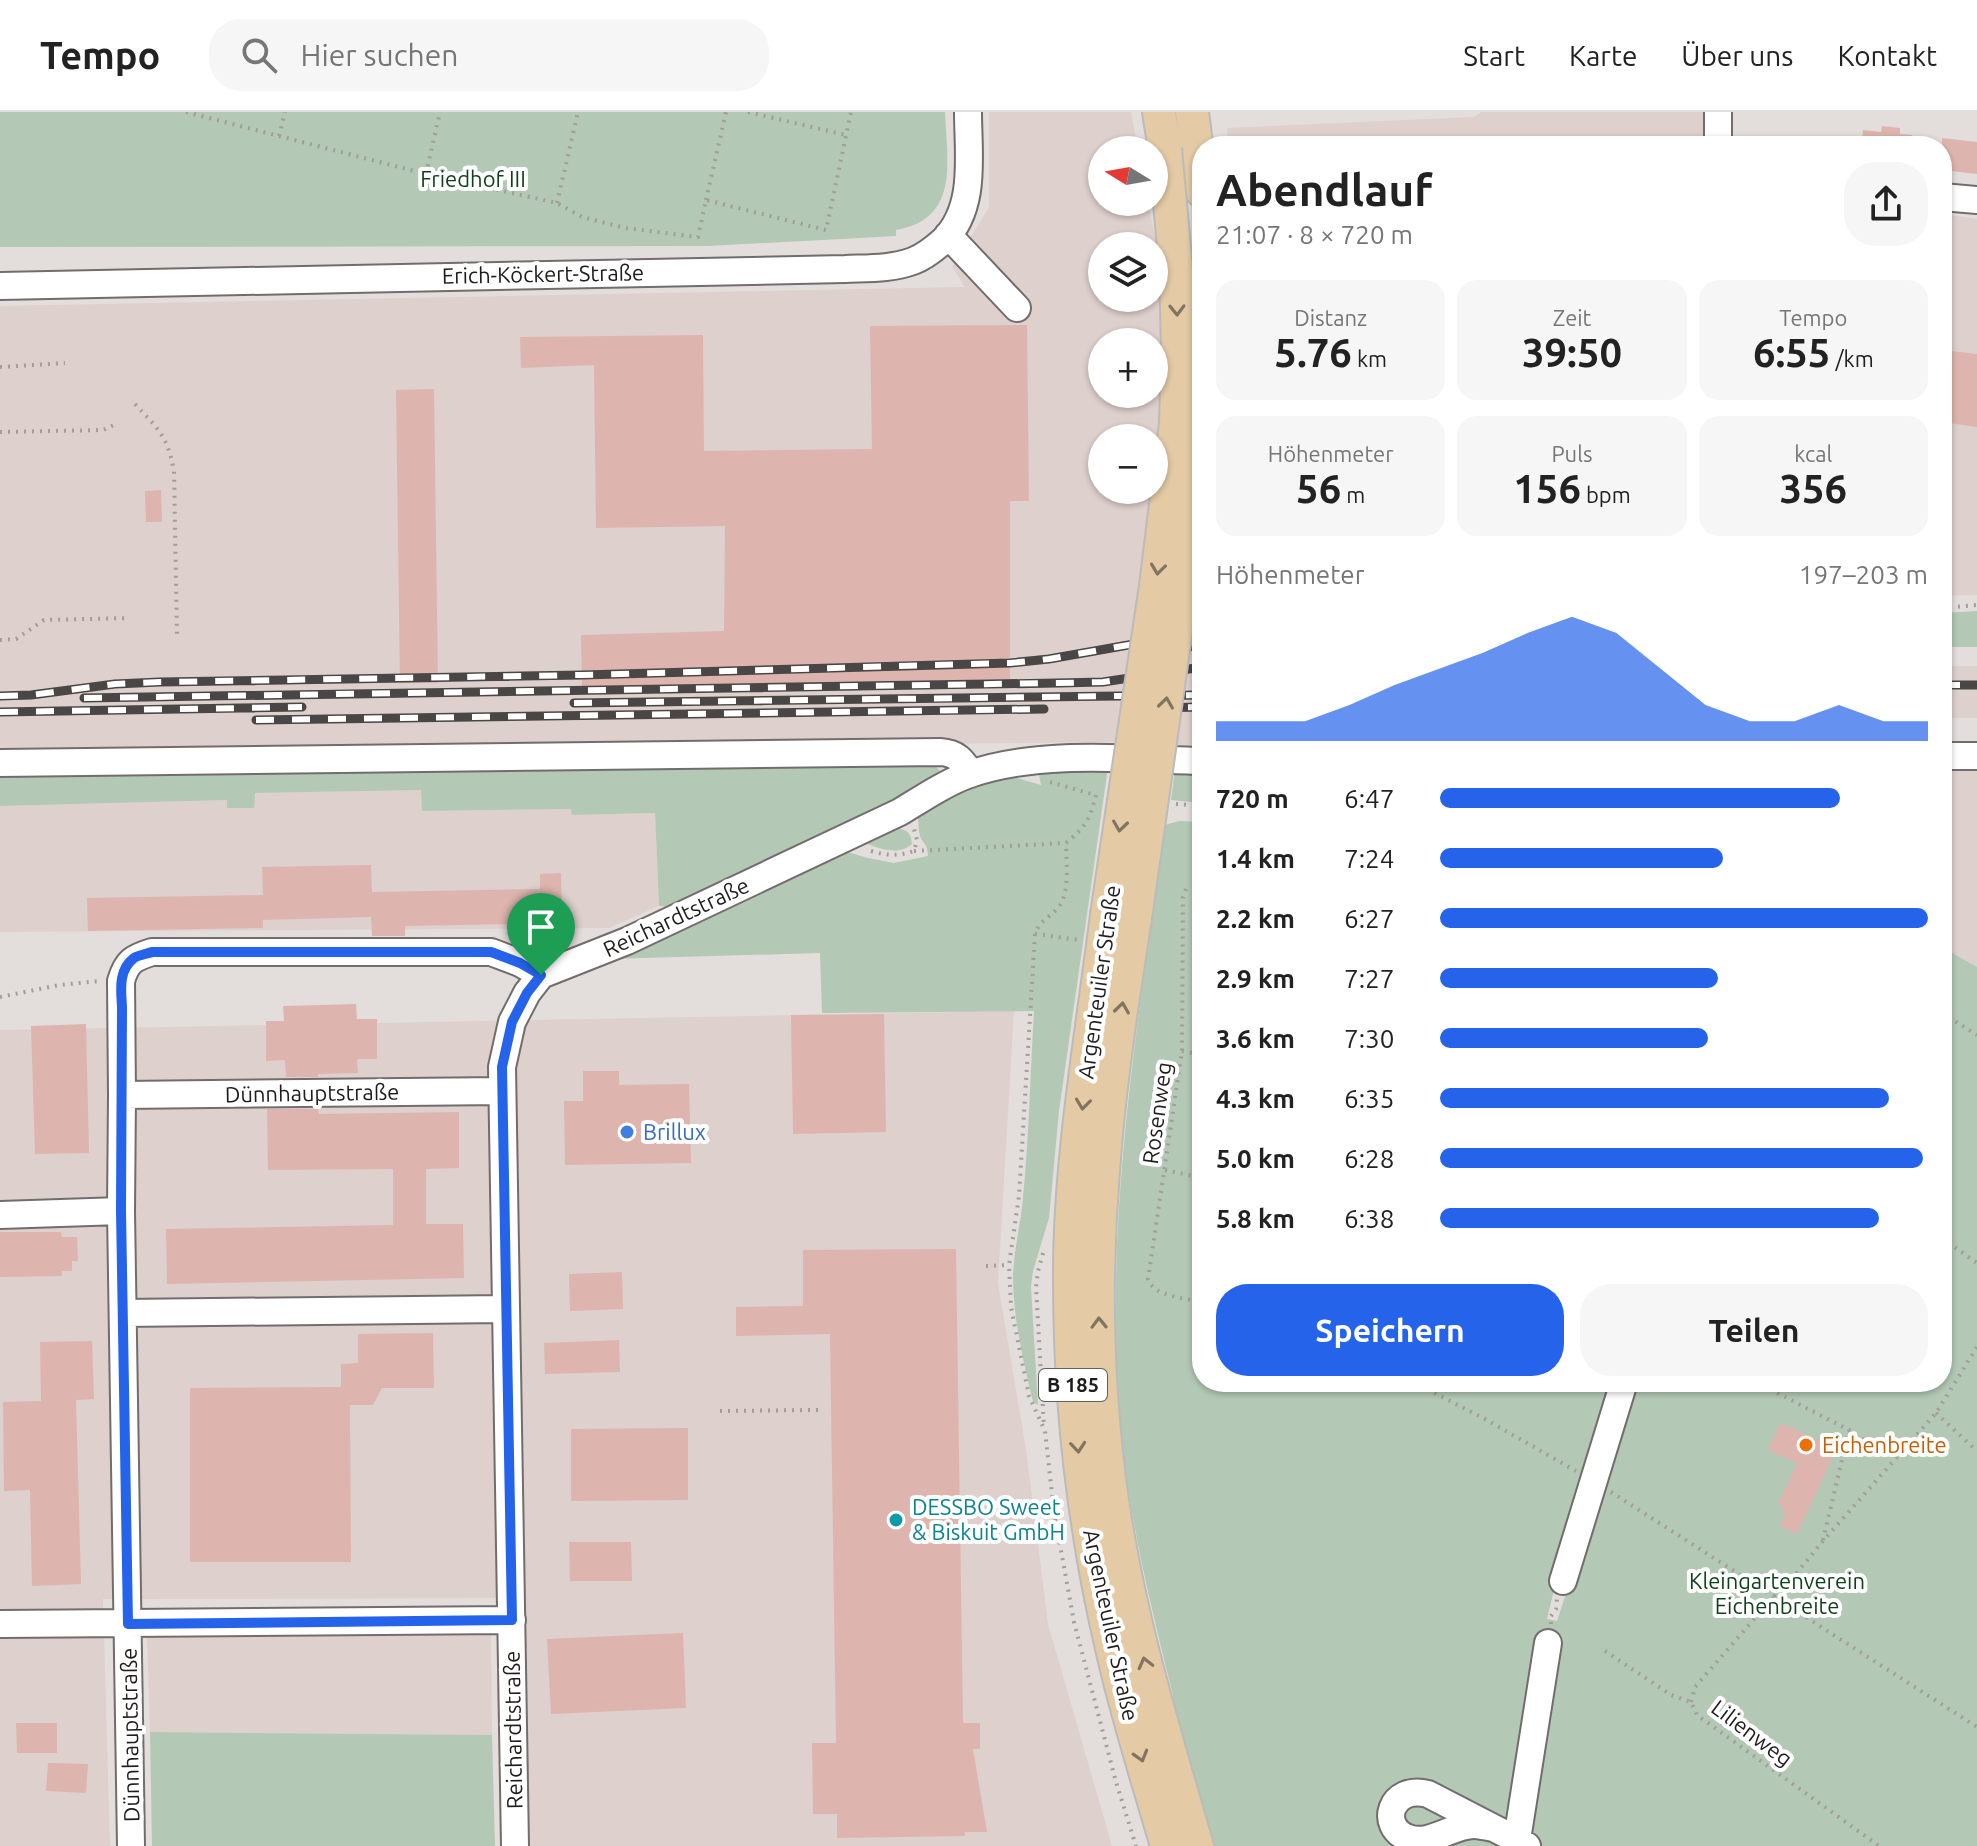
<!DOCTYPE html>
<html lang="de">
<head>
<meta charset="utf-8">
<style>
  body { margin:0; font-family:Ubuntu,sans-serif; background:#f6f6f6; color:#222; height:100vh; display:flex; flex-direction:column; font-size:30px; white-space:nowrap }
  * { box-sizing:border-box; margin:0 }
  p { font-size:26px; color:#767676 }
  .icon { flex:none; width:44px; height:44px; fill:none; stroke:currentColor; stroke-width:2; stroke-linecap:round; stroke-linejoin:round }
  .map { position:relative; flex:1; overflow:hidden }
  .drawer { position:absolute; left:1192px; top:24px; width:760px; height:1256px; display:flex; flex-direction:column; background:#fff; border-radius:32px; box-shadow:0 2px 6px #0004 }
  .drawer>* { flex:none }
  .needle { width:52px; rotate:281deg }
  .tools { position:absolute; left:1088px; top:24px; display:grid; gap:16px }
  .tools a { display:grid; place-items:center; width:80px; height:80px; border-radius:50%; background:#fff; box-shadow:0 2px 6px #0004; font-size:40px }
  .pin { position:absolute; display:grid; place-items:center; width:68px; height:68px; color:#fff; margin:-82px -34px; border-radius:50% 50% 50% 0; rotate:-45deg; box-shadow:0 0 8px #0007 }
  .pin .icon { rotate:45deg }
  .round { display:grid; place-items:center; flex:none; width:84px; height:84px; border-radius:32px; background:#f6f6f6 }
  .head { display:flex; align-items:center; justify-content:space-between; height:136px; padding:0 24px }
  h1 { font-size:44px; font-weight:600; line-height:60px }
  .stats { display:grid; grid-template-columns:repeat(3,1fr); gap:12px; height:136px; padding:8px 24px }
  .stats div { display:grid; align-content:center; border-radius:20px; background:#f6f6f6; text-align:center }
  .stats b { font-size:40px; font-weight:600 }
  .stats small { font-size:22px; font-weight:400 }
  .stats p { font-size:22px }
  .chart { height:224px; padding:16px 24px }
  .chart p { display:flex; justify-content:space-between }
  .chart svg { width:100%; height:144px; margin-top:8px; fill:#2563eb; opacity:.7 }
  .cta { display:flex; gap:16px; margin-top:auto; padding:16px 24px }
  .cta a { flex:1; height:92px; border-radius:32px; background:#2563eb; color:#fff; font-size:32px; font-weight:600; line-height:92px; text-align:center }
  .cta a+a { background:#f6f6f6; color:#222 }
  ul { padding:0 24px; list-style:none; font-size:26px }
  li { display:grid; grid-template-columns:128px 96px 1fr; align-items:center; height:60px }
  li i { height:20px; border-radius:10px; background:#2563eb }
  header { display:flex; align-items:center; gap:48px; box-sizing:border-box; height:112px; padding:0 40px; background:#fff; border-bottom:2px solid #e0e0e0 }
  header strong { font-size:38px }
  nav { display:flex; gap:44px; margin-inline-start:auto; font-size:28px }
  .search { width:560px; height:72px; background:#f6f6f6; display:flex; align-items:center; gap:20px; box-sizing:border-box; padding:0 28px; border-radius:32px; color:#767676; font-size:30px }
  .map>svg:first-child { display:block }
</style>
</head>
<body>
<header>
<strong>Tempo</strong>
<div class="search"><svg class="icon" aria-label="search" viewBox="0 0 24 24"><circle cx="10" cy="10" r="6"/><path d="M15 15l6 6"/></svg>Hier suchen</div>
<nav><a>Start</a><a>Karte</a><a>Über uns</a><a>Kontakt</a></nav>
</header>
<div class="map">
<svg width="1977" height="1734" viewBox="0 0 1977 1734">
  <rect width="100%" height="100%" fill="#e3dedc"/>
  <path fill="#ded0cc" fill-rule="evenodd" d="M989 0H1131L1138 38H1102V90H1148L1162 160 1202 159V634L1112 630 0 643V194L965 175 952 155 989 95ZM1102 134H1154V186H1102ZM1102 230H1154V282H1102ZM1102 326H1154V378H1102Z
    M1481 0H1710L1711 34H1228L1227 16 1474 5Z
    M1942 102 1977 107V483L1942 484Z
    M1942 554H1977V606H1942Z
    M1977 650V855L1942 835V651Z
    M421 678 422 699 572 697 573 703 655 701 659 794 609 816 0 820V694L227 688V696H254V681Z
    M1014 899 998 1171 1026 1337 1048 1512 1112 1734H529L522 1486 103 1487 110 1734H0V918Z
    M147 1523H491L492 1623 150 1620Z"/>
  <path fill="#b3c8b5" d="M0 0H945C947 50 960 107 896 118V124L708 134 0 135Z
    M1977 499V535H1942V501Z
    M931 649 940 659 890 690 939 692 949 683 1007 663 1041 673 1038 658 1108 655 1059 999 1049 1106 1033 1159 1031 1175 1038 1293 1033 1290C1023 1248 1013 1206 1013 1163 1014 1140 1019 1119 1022 1096 1029 1031 1030 965 1034 899L822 901 820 841 608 847 844 739 868 746 894 751 928 744C927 730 924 734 920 724 918 718 919 712 918 706L926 699 677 795 659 794 655 701 572 703 571 697 422 699 421 678 255 681 254 696H227V688L0 694V657Z
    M1175 658 1202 659V691L1171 688Z
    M1179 709 1202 710V1270H1612L1549 1476 1554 1478 1547 1507 1557 1509 1635 1270H1942V835L1977 855V1734H1212L1170 1585 1173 1583C1152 1499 1131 1415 1122 1328 1101 1122 1137 917 1165 713Z
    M894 715C906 718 911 719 912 732 900 743 882 738 868 732L867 728Z
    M150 1620 492 1623 495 1734H152Z"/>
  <path fill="#deb4ae" d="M1882 14 1900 16V22L1912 23V34H1861L1863 18 1881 20Z
    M1942 26 1977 30V62L1942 58Z
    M1027 213 1029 389H1010V567L582 575 581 523 724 519 725 414 596 416 594 253 521 256 520 225 703 223 704 339 872 337 870 214Z
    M1942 238 1977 242V315L1942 310Z
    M434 277 438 571H400L396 278Z
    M161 378 162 410H146L145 379Z
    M371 753 372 780 540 777V762L561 761 562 811 405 814V824H372L371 805 263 808V816L88 819 87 786 263 783 262 755Z
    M356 892 357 907H377V947H357L358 961 318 962V965H286L285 948 266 949V909H284L283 894Z
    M884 902 886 1020 793 1022 791 903Z
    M86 912 89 1041 35 1042 31 914Z
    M583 959H619V973L689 972 691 1051 565 1053 564 989H583Z
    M267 997H318L319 1002 459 1000V1056L426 1057V1112H463L464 1166 167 1172 166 1117 393 1113V1057L268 1058Z
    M0 1120H61L62 1125H77L78 1149H72V1159H62V1164L0 1165Z
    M956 1137 963 1611H980V1637H973L987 1720H965V1724L837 1726V1702H813L812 1631H836L830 1222 736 1224V1195L803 1194V1138Z
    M622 1160 623 1197 570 1199 569 1162Z
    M433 1221 434 1276H382L373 1293H350L351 1450H190V1276L341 1275V1252L358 1251V1222Z
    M619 1228 620 1260 545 1262 544 1231Z
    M92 1229 94 1287 76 1288 81 1472 32 1474 30 1378 4 1379 3 1290 41 1289 40 1230Z
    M1780 1311 1837 1336 1797 1422 1780 1414 1786 1401 1781 1399 1783 1395 1778 1392 1797 1351 1768 1338Z
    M688 1316V1388L571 1389V1317Z
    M569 1430H631L632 1469H570Z
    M683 1521 686 1596 551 1602 547 1527Z
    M16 1611H57V1641H17Z
    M48 1651 88 1652 86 1681 46 1679Z"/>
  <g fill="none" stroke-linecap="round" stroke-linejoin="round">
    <g stroke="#726d6c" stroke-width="30">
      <path id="minor" d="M1718 0V34
        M1942 85 1977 88
        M948 123 1017 196
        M0 174 845 157C868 156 891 157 913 149 924 145 934 137 943 129 977 96 968 43 968 0
        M1942 644H1977
        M0 651 940 640C957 641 962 648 971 662
        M122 983 121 869C127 849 133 846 152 840H491L520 851 541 863
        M0 1103 121 1099
        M123 1201 505 1197
        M1563 1469 1624 1270
        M0 1512 512 1508
        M1493 1716C1487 1715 1480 1713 1474 1713 1452 1713 1430 1734 1408 1726 1378 1715 1390 1672 1428 1682L1517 1728 1527 1734
        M131 1734 121 1099 122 983 502 979
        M515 1734 502 955 512 910 527 881 541 863 627 829 900 700C923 686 945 671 970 662 1039 638 1130 647 1202 649
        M1516 1734 1548 1531"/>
    </g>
    <g stroke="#bcbbbb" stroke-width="36">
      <path id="major" d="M1159 0 1165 37
        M1192 0 1202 79
        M1107 803C1092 923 1069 1050 1070 1170 1070 1293 1084 1416 1112 1536 1127 1603 1148 1668 1167 1734
        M1135 806C1122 890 1109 974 1103 1059 1096 1145 1096 1234 1104 1320 1116 1462 1157 1598 1197 1734"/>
    </g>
    <path stroke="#a19d9b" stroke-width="4" stroke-dasharray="2 6" stroke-linecap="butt" d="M186 0 426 62 557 91 582 105 625 116 698 125 706 88 826 118 851 0
      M748 0 846 23
      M279 24 285 0
      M426 62 440 0
      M706 88 726 0
      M557 91 578 0
      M0 255 65 251
      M135 292C159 318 167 323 174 359L177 525
      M0 320 103 318 118 311
      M1942 496 1977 493
      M0 528 16 527 44 508 130 506
      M1050 670 1095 683
      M1096 683C1089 709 1086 714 1066 731 1066 751 1071 782 1057 797 1049 806 1039 809 1035 822L1019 1084 1009 1153 1011 1195 1029 1284 1045 1319 1054 1400 1074 1510 1116 1670 1136 1734
      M1176 692 1202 694
      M871 739C887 744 899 744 914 739L917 728 914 717
      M914 739 1066 731
      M1202 777H1186L1183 785 1182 939 1148 1167C1154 1185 1185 1186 1202 1190
      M1035 822 1080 828
      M0 885 59 873 100 869
      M1942 901 1977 923
      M1182 939 1202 943
      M1165 1058 1202 1066
      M1942 1126 1977 1151
      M1043 1141 1038 1159 1036 1175 1044 1315
      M986 1154 1009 1153
      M1413 1270 1485 1307 1576 1359
      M1756 1270 1849 1318 1883 1341 1902 1340
      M720 1299 818 1298
      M1936 1301 1977 1339
      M1611 1380 1977 1615
      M1823 1428 1849 1318
      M1551 1512V1504L1556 1497 1557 1487
      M1605 1539 1671 1583 1691 1590 1697 1603 1879 1734
      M1691 1590 1695 1575 1775 1483 1790 1469 1823 1429 1936 1301 1977 1235"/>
    <use href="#minor" stroke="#fff" stroke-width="26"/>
    <use href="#major" stroke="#e4caa5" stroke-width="32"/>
    <g stroke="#494645" stroke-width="9">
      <path id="rail" d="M1166 536 1202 534
        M1942 573H1977
        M0 584 31 583 115 572 160 570 582 563 1010 551 1049 547 1202 520
        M84 586 1058 571 1103 570 1202 555
        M574 591 1202 583
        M1152 596 1202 595
        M0 600 302 595
        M256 608 1044 597"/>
    </g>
    <use href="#rail" stroke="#fff" stroke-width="6" stroke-dasharray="18" stroke-linecap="butt"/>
    <g stroke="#bcbbbb" stroke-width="36" stroke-linecap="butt">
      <path id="major-bridge" d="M1107 803 1156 474 1176 311 1178 238 1176 157 1165 37
        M1135 806 1194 390 1202 316"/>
    </g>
    <use href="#major-bridge" stroke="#e4caa5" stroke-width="32"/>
  </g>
  <defs><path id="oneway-chevron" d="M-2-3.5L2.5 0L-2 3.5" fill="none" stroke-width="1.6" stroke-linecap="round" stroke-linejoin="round" transform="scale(2)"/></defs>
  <g stroke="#827460">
    <use href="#oneway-chevron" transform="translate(1177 198) rotate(89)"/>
    <use href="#oneway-chevron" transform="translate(1158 457) rotate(97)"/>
    <use href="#oneway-chevron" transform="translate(1166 591) rotate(-82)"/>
    <use href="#oneway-chevron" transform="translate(1120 714) rotate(98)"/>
    <use href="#oneway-chevron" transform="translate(1122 896) rotate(-82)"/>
    <use href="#oneway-chevron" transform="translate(1083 992) rotate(97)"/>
    <use href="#oneway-chevron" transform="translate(1099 1211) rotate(-91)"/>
    <use href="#oneway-chevron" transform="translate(1078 1335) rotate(85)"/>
    <use href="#oneway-chevron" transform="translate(1145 1551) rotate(-104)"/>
    <use href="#oneway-chevron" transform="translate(1141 1644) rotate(74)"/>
  </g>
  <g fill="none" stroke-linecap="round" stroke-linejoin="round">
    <g stroke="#fff" stroke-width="16">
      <path id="route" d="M152 840H491L520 851 541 863 527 881 512 910 502 955 512 1508 128 1512 121 1099 122 895C121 878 118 858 134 846 138 843 147 842 152 840Z"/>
    </g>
    <use href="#route" stroke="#2563eb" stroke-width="10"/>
  </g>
  <circle fill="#3f7fe0" stroke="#fff" stroke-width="3" cx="627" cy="1020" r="8"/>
  <circle fill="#e8710a" stroke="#fff" stroke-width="3" cx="1806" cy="1333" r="8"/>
  <circle fill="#0f9aa8" stroke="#fff" stroke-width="3" cx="896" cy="1408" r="8"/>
  <g text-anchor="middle" stroke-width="8" stroke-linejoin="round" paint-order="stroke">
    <rect fill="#fff" stroke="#626160" stroke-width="2" x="1039" y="1257" width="68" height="32" rx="6"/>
    <g font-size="20" font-weight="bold" fill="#1f1d1c">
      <text x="1073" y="1280">B 185</text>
    </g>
    <g font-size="22" fill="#0f3f1b" stroke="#fff">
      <text x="473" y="75">Friedhof III</text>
      <text x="1777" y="1477">Kleingartenverein<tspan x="1777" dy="25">Eichenbreite</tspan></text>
    </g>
    <g font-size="22" fill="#1f1d1c" stroke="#fff">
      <text transform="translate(543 162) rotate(-1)" y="8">Erich-Köckert-Straße</text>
      <text transform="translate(676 805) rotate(-25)" y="8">Reichardtstraße</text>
      <text transform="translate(1099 870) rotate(-82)" y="8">Argenteuiler Straße</text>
      <text transform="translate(312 981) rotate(-1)" y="8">Dünnhauptstraße</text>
      <text transform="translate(1157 1001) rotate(-82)" y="8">Rosenweg</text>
      <text transform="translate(1111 1513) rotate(78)" y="8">Argenteuiler Straße</text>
      <text transform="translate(513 1618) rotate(-91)" y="8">Reichardtstraße</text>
      <text transform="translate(1752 1621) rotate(37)" y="8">Lilienweg</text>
      <text transform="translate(130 1623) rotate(-91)" y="8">Dünnhauptstraße</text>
    </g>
    <g font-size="22" fill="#366cbe" stroke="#fff" text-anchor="start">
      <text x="643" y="1028">Brillux</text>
    </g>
    <g font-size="22" fill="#c56008" stroke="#fff" text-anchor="start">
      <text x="1822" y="1341">Eichenbreite</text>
    </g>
    <g font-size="22" fill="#0d838f" stroke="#fff" text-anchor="start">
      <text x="912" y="1403">DESSBO Sweet<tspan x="912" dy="25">&amp; Biskuit GmbH</tspan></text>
    </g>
  </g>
</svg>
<div class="tools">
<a><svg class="needle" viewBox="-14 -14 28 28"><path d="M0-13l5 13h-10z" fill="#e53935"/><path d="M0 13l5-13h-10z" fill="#767676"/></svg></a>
<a><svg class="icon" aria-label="layers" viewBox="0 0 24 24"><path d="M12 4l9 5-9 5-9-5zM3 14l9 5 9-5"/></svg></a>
<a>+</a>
<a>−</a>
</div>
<div class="pin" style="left:541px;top:863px;background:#1e9e55"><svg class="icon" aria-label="arrive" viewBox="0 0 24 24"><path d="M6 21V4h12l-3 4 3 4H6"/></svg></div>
<section class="drawer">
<div class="head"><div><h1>Abendlauf</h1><p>21:07 · 8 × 720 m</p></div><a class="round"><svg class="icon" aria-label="share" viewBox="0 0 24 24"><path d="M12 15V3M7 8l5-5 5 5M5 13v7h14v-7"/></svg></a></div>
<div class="stats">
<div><p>Distanz</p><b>5.76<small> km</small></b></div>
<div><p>Zeit</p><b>39:50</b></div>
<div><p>Tempo</p><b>6:55<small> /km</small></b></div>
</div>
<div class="stats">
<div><p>Höhenmeter</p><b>56<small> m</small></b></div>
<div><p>Puls</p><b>156<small> bpm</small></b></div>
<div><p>kcal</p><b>356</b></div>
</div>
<div class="chart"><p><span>Höhenmeter</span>197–203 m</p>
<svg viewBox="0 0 160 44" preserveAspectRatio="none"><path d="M0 44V38L10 38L20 38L30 33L40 27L50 22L60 17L70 11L80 6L90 11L100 22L110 33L120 38L130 38L140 33L150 38L160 38V44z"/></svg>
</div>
<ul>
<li><b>720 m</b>6:47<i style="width:82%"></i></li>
<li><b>1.4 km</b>7:24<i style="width:58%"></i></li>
<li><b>2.2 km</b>6:27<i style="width:100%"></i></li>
<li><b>2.9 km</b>7:27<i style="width:57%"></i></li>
<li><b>3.6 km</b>7:30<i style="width:55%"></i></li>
<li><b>4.3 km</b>6:35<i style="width:92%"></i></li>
<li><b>5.0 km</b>6:28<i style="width:99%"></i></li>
<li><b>5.8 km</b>6:38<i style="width:90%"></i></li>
</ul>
<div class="cta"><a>Speichern</a><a>Teilen</a></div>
</section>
</div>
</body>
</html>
